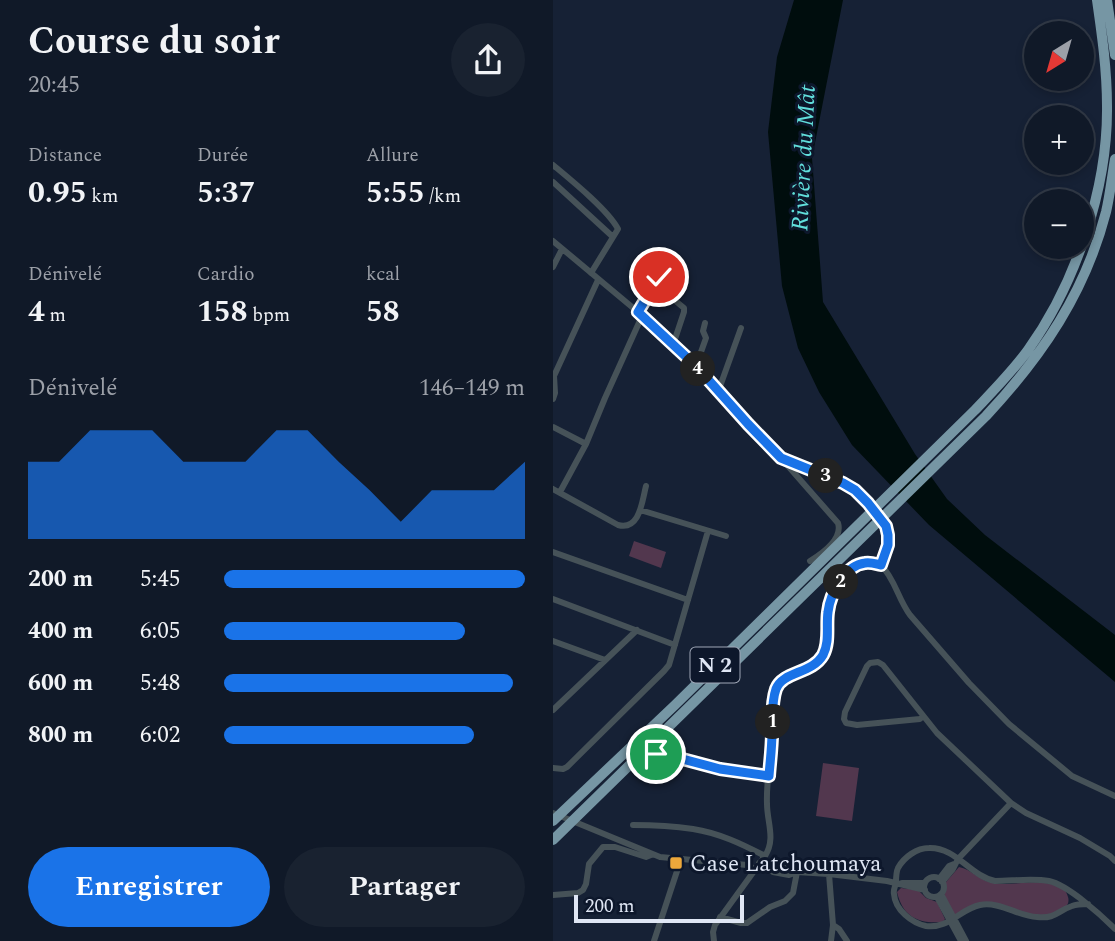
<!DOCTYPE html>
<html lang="fr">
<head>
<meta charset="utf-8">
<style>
  body { margin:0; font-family:Spectral,serif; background:#192230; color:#f1f3f6; height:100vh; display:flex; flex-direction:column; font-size:26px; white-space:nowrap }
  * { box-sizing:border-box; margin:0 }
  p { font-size:23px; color:#9ca0a8 }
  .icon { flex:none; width:38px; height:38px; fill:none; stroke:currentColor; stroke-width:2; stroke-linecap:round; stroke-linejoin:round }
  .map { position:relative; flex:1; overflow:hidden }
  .panel { display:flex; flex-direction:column; background:#101928; width:553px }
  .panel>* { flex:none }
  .needle { width:46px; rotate:217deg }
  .buttons { position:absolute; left:471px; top:21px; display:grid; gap:14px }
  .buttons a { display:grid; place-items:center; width:70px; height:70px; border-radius:50%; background:#101928; box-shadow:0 4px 10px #0003,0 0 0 2px #303845; font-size:35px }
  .scale { position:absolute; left:21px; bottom:18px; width:170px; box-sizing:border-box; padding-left:7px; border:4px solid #dfe6f4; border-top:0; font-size:19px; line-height:24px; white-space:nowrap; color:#dfe6f4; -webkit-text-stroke:5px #0d172b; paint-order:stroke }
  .pin { position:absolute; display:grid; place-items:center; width:60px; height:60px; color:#fff; margin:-30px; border:4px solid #fff; border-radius:50%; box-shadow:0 2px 7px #0007 }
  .km { position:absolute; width:35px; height:35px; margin:-18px; border-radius:50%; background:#222; color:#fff; font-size:19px; line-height:35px; text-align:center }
  .round { display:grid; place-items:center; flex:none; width:74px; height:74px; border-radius:37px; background:#192230 }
  .headline { display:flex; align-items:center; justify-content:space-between; height:119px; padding:0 28px }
  h1 { font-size:38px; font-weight:700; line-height:52px }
  .metrics { display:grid; grid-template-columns:repeat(3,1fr); gap:10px; height:119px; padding:7px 28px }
  .metrics div { display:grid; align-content:center }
  .metrics b { font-size:30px; font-weight:700 }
  .metrics small { font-size:19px; font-weight:400 }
  .metrics p { font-size:19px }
  .chart { height:196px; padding:14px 28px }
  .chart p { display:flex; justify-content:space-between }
  .chart svg { width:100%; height:126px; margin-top:7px; fill:#1a73e8; opacity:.7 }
  .cta { display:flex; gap:14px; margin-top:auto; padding:14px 28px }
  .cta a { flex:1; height:80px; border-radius:42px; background:#1a73e8; color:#fff; font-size:28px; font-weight:700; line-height:80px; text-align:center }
  .cta a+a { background:#192230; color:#f1f3f6 }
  ul { padding:0 28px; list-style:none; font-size:23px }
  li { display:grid; grid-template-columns:112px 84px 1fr; align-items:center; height:52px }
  li i { height:18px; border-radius:9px; background:#1a73e8 }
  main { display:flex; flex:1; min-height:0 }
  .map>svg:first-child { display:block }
</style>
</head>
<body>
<main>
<section class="panel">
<div class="headline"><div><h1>Course du soir</h1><p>20:45</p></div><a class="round"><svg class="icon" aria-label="share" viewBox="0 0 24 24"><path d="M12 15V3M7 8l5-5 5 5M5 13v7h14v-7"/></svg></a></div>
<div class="metrics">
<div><p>Distance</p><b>0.95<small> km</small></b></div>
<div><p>Durée</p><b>5:37</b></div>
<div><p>Allure</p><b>5:55<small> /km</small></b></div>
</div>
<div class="metrics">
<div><p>Dénivelé</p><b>4<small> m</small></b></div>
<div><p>Cardio</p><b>158<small> bpm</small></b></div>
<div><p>kcal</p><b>58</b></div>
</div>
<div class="chart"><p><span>Dénivelé</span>146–149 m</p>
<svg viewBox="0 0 160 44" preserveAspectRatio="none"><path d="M0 44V17L10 17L20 6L30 6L40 6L50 17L60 17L70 17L80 6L90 6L100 17L110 27L120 38L130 27L140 27L150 27L160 17V44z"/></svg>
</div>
<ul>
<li><b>200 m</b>5:45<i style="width:100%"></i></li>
<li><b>400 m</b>6:05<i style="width:80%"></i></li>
<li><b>600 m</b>5:48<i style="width:96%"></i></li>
<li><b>800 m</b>6:02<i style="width:83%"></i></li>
</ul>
<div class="cta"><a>Enregistrer</a><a>Partager</a></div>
</section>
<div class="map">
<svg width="562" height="941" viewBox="0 0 562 941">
  <rect width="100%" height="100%" fill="#162135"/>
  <path fill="#52374e" d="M81 541 113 552 108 568 76 556Z
    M270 763 306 768 299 821 263 816Z
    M406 867C418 869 427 881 440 883 463 887 487 876 509 888 512 890 514 893 515 897 519 910 498 915 488 915 475 916 460 909 446 905 443 904 440 902 436 902 428 902 409 912 401 915L391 897 393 882Z
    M348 888 365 890 373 898 384 902 392 919 390 922C365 924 350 917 344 892Z"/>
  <path fill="#000d0d" d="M241 0H290L259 158 270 302 362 454 394 499 432 535 562 635V682L376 525 299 445 266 392 245 348 229 286 215 132 224 57Z"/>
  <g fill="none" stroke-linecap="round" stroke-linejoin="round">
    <path stroke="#465258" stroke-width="6" d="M0 165C18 180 55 210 65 229L38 273
      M0 182 60 237
      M0 241 85 312 143 366 195 424 228 458 285 523C290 539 270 553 257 561
      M0 267 9 249
      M85 312 106 277
      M120 345 131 312V308L119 298V294L128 279
      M143 366 153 338 150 331 152 323
      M165 392 188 328
      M0 399 2 393 1 376 45 280
      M0 427 33 444
      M231 459C264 471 298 482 321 510 336 530 340 541 328 565
      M0 489 65 525C87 531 89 501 93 486
      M7 492 33 444 52 398 89 316
      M87 510 173 536
      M0 552 135 600
      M328 565C342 579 345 599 357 615L416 683 456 724 519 776 562 796
      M0 599 122 645
      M0 641 52 660
      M0 710 84 630
      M369 717 367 719 304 725 293 723 291 719 292 712 314 666 317 663 325 662 330 665 384 733 458 803 473 813 527 838 557 856 562 861
      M0 768 10 769 14 767 111 671 116 665 155 531
      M89 771C92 764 99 755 107 753L167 769 216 776
      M0 813 107 857 194 865 202 869
      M80 825C100 825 120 826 140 829 166 833 189 844 212 856
      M210 858 223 867 236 868 244 872
      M206 863 220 872 236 875 244 872 276 874 334 881 372 890
      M276 874 280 925 278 941
      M371 887a10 10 0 1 1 20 0a10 10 0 1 1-20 0Z
      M386 879 396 866 401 864
      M389 882 400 869 405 859 458 803
      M349 883H372
      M388 894 413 941
      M0 895 25 893 30 890 33 884 36 864 50 847H62L93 857 98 855
      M384 897 408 941
      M535 904C529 904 524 904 519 906 504 911 503 919 484 917 465 916 446 901 427 905 407 909 396 929 373 926 359 923 342 910 341 894 340 890 342 887 343 883 343 878 343 872 345 868 351 857 364 848 376 848 403 847 417 876 442 881 459 881 479 878 496 881 515 885 548 915 562 929
      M167 917 188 923H194L217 907 232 901 240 893 244 872
      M280 925 286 929 294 941
      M101 941 128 859
      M161 941 160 932 162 925 212 856C223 839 214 822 214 804 213 781 218 757 219 734 220 720 218 706 222 692 229 668 265 676 273 648 276 636 273 623 275 611 278 594 293 564 312 562 318 562 323 564 328 565"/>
    <path stroke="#7696a4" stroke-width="10" d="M554 0 562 55
      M0 821 122 705 422 410C440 391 459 372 475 350 523 283 555 188 554 106 554 70 549 35 544 0
      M0 840 433 416C489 356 532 293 553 212 557 195 559 176 562 159"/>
  </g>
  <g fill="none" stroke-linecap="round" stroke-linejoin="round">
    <g stroke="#fff" stroke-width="14">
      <path id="route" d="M103 754 107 753 167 769 216 776C217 762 219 747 219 733 220 719 218 703 223 689 230 671 259 674 270 655 277 642 273 626 275 612 277 594 292 565 312 563 318 562 323 564 328 565L335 545V535L333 526 315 503 302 490 290 483 228 458 195 424 143 366 85 312 106 277"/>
    </g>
    <use href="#route" stroke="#1a73e8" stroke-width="9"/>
  </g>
  <rect fill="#eda83b" stroke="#0d172b" stroke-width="2.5" x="116" y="856" width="14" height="14" rx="3.5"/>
  <g text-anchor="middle" stroke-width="6" stroke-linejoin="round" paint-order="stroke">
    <rect fill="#0d172b" stroke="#a0a8b8" stroke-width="2" x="137.5" y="647.5" width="49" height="35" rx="5"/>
    <g font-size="21" font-weight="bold" fill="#dfe6f4">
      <text x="162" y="672">N 2</text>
    </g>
    <g font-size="23" fill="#dfe6f4" stroke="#0d172b" text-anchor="start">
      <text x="137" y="871">Case Latchoumaya</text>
    </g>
    <g font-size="24" font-style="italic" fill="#61dedc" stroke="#0d172b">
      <text transform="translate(250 158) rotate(-87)" y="8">Rivière du Mât</text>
    </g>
  </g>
</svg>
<div class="buttons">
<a><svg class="needle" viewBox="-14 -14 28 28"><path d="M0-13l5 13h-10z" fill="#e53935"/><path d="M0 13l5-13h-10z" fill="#9ca0a8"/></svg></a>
<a>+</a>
<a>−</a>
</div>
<div class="scale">200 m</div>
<div class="pin" style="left:103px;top:754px;background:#1e9e55"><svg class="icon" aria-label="arrive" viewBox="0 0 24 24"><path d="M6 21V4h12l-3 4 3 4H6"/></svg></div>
<div class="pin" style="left:106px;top:277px;background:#d93025"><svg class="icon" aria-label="check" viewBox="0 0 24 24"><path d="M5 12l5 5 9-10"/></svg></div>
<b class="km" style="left:220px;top:722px">1</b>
<b class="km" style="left:288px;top:582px">2</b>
<b class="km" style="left:273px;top:476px">3</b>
<b class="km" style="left:145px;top:369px">4</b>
</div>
</main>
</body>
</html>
